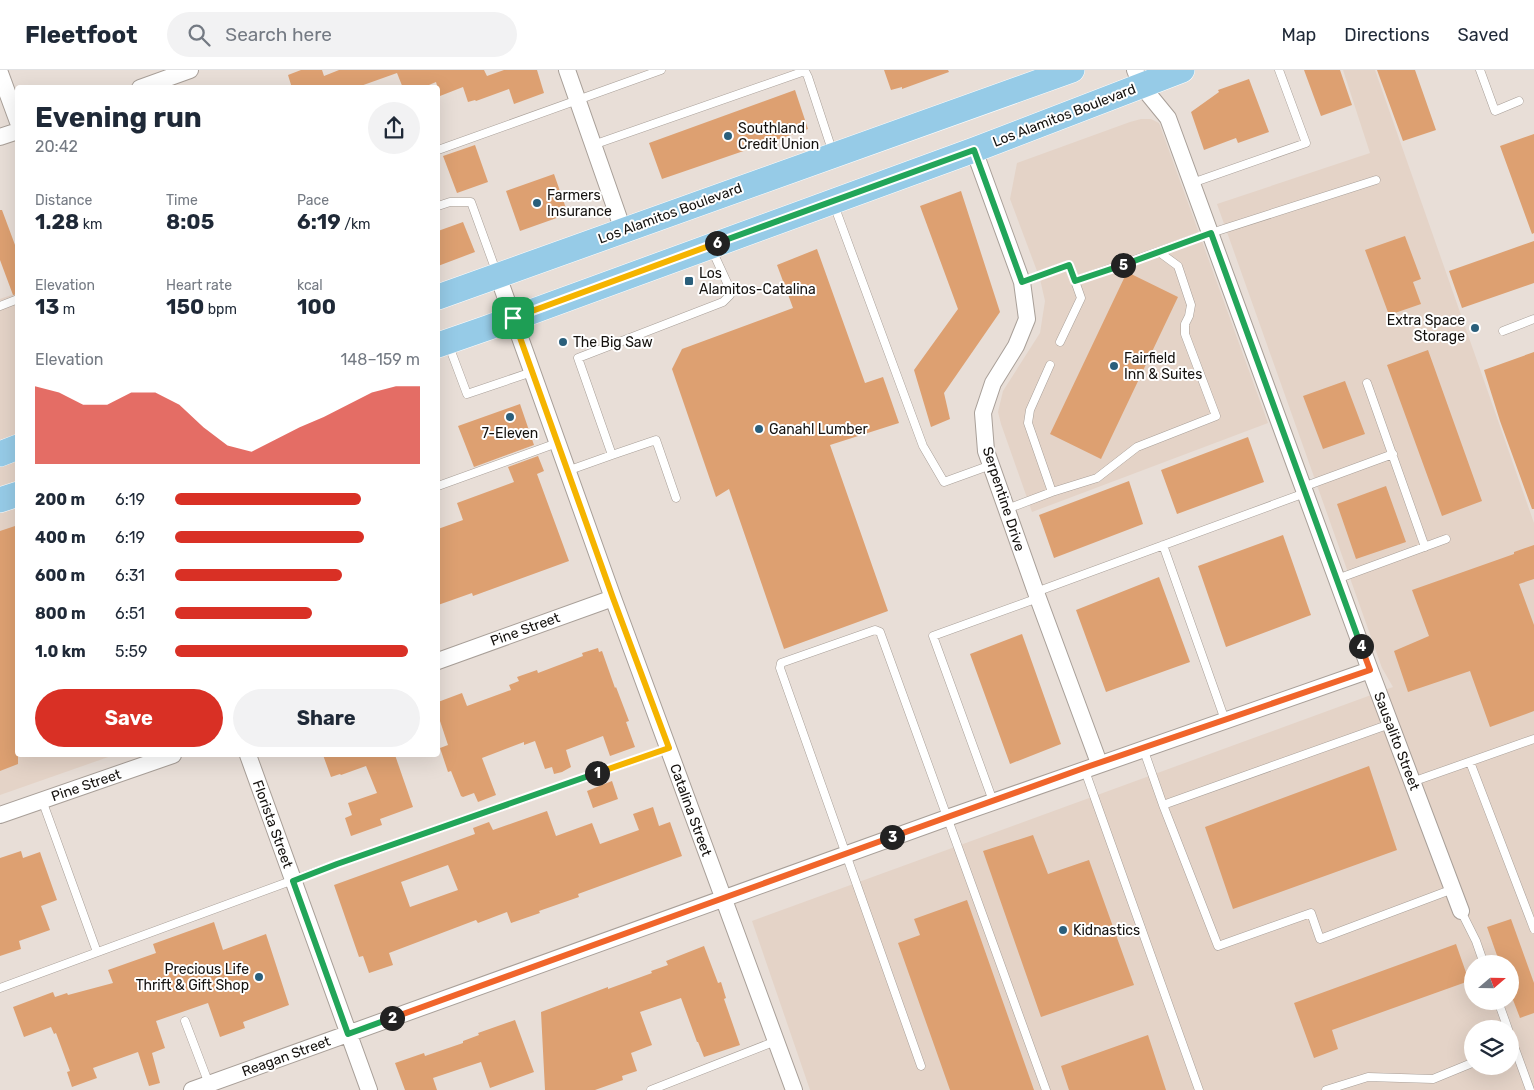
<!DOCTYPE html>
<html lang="en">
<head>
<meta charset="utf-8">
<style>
  body { margin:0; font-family:Rubik,sans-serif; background:#f2f2f3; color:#1f2937; height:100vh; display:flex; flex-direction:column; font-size:19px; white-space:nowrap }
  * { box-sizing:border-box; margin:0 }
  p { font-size:16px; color:#747a83 }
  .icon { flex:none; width:28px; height:28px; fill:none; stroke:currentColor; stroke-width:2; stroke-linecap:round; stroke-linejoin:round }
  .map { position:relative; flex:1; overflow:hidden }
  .sheet { position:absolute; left:15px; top:15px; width:425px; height:672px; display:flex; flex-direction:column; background:#fff; border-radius:5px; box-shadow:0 5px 20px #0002 }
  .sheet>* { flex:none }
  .needle { width:32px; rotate:70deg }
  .buttons { position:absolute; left:1464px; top:885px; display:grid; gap:10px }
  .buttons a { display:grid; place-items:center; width:55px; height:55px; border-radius:50%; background:#fff; box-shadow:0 5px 20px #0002; font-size:25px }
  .pin { position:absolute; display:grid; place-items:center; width:42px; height:42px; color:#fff; margin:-21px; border-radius:10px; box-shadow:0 2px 8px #0006 }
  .km { position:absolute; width:25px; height:25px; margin:-12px; border-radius:50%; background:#222; color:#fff; font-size:14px; line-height:25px; text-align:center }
  .round { display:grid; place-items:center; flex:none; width:52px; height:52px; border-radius:26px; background:#f2f2f3 }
  .head { display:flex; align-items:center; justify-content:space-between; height:85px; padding:0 20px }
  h1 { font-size:28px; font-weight:700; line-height:38px }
  .stats { display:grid; grid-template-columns:repeat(3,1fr); gap:8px; height:85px; padding:5px 20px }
  .stats div { display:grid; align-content:center }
  .stats b { font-size:21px; font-weight:700 }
  .stats small { font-size:14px; font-weight:400 }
  .stats p { font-size:14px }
  .chart { height:140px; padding:10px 20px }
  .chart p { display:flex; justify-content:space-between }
  .chart svg { width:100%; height:90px; margin-top:5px; fill:#d93025; opacity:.7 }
  .cta { display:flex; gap:10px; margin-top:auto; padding:10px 20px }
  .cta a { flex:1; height:58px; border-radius:30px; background:#d93025; color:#fff; font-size:20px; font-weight:700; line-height:58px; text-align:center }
  .cta a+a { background:#f2f2f3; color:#1f2937 }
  ul { padding:0 20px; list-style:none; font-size:16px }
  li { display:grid; grid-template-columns:80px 60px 1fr; align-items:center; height:38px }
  li i { height:12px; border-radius:6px; background:#d93025 }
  header { display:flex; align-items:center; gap:30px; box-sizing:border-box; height:70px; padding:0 25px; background:#fff; border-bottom:1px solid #e0e1e3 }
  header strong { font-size:24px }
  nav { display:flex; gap:28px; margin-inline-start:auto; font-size:18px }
  .search { width:350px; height:45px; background:#f2f2f3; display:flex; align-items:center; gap:12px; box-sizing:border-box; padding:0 18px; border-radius:28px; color:#747a83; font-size:19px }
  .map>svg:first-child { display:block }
</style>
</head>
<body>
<header>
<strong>Fleetfoot</strong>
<div class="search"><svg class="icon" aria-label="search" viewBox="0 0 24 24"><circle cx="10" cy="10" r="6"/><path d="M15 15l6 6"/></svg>Search here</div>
<nav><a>Map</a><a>Directions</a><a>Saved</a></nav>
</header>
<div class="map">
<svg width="1534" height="1020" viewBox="0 0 1534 1020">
  <rect width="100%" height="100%" fill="#e8ded7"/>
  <path fill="#e4d3c7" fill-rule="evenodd" d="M1343 0H1375L1534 453V1020H810L752 851 1393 617 1382 598 1217 134 1370 83ZM1472 894H1510V931H1472ZM1472 959H1510V996H1472Z
    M1141 49H1151L1159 53 1268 353 1032 442 1001 354 998 342 1003 321 1040 263 1045 231 1040 209 1010 129 1017 93 1130 52Z
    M17 223 18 685H114L0 725V229Z"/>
  <path fill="#dda071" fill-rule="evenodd" d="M301 0H322L324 6 339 0H484L487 6 504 0H537L544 23 514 34 509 19 476 31 475 30 468 32 463 17 440 26 436 12 422 18H403L397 3 355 18H292L288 5Z
    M884 0H948L949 2 902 19V17L891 20Z
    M1304 0H1340L1352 35 1321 46Z
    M1377 0H1415L1436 60 1403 71Z
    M1249 9 1269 62 1238 73 1236 68 1204 80 1191 42 1219 22 1218 20Z
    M795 20 808 59 662 109 649 73Z
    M1534 64V163L1532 164 1500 76Z
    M475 75 488 112 457 123 443 86Z
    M554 104 568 144 520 161 506 121Z
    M961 121 1000 242 944 323 950 349 931 357 914 300 958 239 920 136Z
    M0 140H2L18 183V224L13 225 0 190Z
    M463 152 475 182 438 196V161Z
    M1405 166 1421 209 1413 212 1421 234 1389 245 1365 180Z
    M1534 171V213L1462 238 1449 201Z
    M817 179 865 313 883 307 899 353 830 375 888 541 784 579 729 419 716 427 672 299 682 279 793 238 777 195Z
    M1127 202 1178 227 1101 389 1050 364Z
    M1428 280 1482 431 1442 446 1387 295Z
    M1534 282V439H1532L1500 351 1484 300Z
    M1345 311 1365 364 1323 379 1303 326Z
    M520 334 534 375 474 397 458 356Z
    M1248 367 1264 412 1177 444 1161 400Z
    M538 386 544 401 537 404 569 491 473 526 472 523 438 535V459L463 450 457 433 514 412 508 397Z
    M1129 411 1143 454 1054 488 1039 445Z
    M1386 416 1406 472 1356 489 1337 434Z
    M18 455V694L0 701V461Z
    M1283 465 1311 545 1226 577 1198 496Z
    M1534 475V509L1519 514 1534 555V641L1490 657 1470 601 1408 622 1394 581 1429 566 1412 520 1514 484V482Z
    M1159 507 1190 592 1106 622 1076 540Z
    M1022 564 1061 674 1010 694 970 584Z
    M598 578 599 582 602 581 615 618 616 617 629 651 626 652 635 677 610 686 603 666 566 680 571 697 562 702 554 704 552 697 545 699 535 671 524 675V672L482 688 496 725 478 732 474 723 463 727 461 726 451 701 448 702 440 678 448 675 438 645V632L462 623 467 636 511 620 509 615 519 611 517 607 537 600 538 603 583 586 582 583Z
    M323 685H395L413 737 380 749 382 755 351 766 345 748 352 745 348 733 377 723 366 696 341 705 340 704 331 707Z
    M1369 696 1397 780 1233 839 1205 757Z
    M612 711 618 729 593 738 587 721Z
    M653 737 659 756 670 752 682 786 578 824 579 827 539 841 540 843 511 853 507 842 478 853 476 850 389 883 393 895 369 903 363 886 359 887 334 815 475 764 473 758 489 752 493 760 547 741 556 766 592 753 600 774 639 760 633 744ZM448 795 458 820 410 837 401 812Z
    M1033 765 1048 804 1089 790 1134 915 1041 947 983 781Z
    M21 781 23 788 40 782 57 830 41 836 50 860 19 871 21 879 0 886V788Z
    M967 830 1034 1020H950L898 873 920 865 914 849Z
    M1511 849 1534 913V943L1520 948 1510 922V894H1500L1487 857Z
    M214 852 223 880 266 864 289 935 243 952 245 958 220 967 208 933 156 951 165 978 152 983 160 1013 149 1016 138 982 93 998 97 1008 72 1017 67 1002 70 1001 56 963 54 964 51 957 24 967 13 937 53 922 55 927 67 923 68 925 113 913 108 900 156 883 153 874Z
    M1456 874 1469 911 1332 960 1338 979 1314 988 1294 933Z
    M704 876 718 913 721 912 726 928 724 929 740 975 704 987 698 972H697L681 928 640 942 652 975 631 983 637 1001 622 1006 623 1010 595 1020H545L541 942 608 917V919L652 903 651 901 668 895 666 891Z
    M515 950 534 1002 490 1018 481 992 433 1008 437 1020H405L395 993 424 983 425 986 463 973V971L479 965 478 963Z
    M1148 965 1166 1020H1069L1061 996Z"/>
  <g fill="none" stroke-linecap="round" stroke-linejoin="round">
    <g stroke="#a89f98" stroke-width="9">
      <path id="lane" d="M1480 0 1495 41 1519 31
        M593 75 802 2 806 3 808 7 833 83
        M438 80 661 0
        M1192 113 1306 73 1279 0
        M834 135 923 376 944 412 991 395
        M438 136 450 132H471L496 201
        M1022 212 1069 195 1075 211 1211 163 1376 110
        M0 236 18 229
        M1503 261 1534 249
        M1060 272 1081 228 1075 211
        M449 276 467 324 532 302
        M1050 295 1030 340 1028 353 1052 422 1097 408 1137 377 1216 346 1185 264V254L1189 246 1191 235 1178 196 1159 182
        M1367 313 1425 477
        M612 385 656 370 676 428
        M567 401 612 385 578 288 723 232 730 225 729 217 712 180
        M438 416 557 373
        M1303 417 1393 384
        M1007 439 1052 422
        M1163 475 1225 650
        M1337 509 1446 469
        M1036 522 1305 423
        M1390 654 1163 735 1218 876 1311 843 1320 869 1453 819
        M1143 678 1163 735
        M1470 692 1534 859
        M1084 698 1199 1020
        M1412 712 1534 669
        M42 730 97 882
        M993 731 933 566 1038 528
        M1461 841 1476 871 1484 894
        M0 918 337 794 669 678
        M1498 931 1508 959
        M185 951 209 1014
        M1510 965 1514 976 1511 978
        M1514 976 1530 1020
        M921 996 780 598 781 593 875 560 880 562 1046 1020
        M651 1020 776 971
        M1326 1020 1368 1007 1433 1009 1472 993"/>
    </g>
    <g stroke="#a89f98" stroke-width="18">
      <path id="street" d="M567 0 623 160
        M1135 0 1141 15 1168 48 1370 600 1461 841
        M0 3 18 52
        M140 18 190 0
        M0 67 18 61
        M974 80 1022 212 1027 249 1016 276 993 313 983 343 986 381 1038 528 1099 693
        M498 206 613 528 794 1020
        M438 591 613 528
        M248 685 369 1020
        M0 745 173 685
        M192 1020 947 748 1370 600"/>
    </g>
    <g stroke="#fff" stroke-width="26">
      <path id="primary" d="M438 227 1072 0
        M438 275 487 258 974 80 1182 0
        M0 384 18 377
        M0 430 18 424"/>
    </g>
    <use href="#lane" stroke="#fff" stroke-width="8"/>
    <use href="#street" stroke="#fff" stroke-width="16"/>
    <use href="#primary" stroke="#96cbe7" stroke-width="25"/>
  </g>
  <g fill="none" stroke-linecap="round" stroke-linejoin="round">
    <g stroke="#fff" stroke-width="10">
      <path id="split-1" d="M513 248 613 528 669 678 597 703"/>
    </g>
    <g stroke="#fff" stroke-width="10">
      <path id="split-2" d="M392 948 348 964 293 811 337 794 597 703"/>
    </g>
    <g stroke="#fff" stroke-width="10">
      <path id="split-3" d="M392 948 892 767"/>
    </g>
    <g stroke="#fff" stroke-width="10">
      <path id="split-4" d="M892 767 1084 698 1370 600 1361 576"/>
    </g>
    <g stroke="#fff" stroke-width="10">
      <path id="split-5" d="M1123 195 1211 163 1361 576"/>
    </g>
    <g stroke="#fff" stroke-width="10">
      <path id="split-6" d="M717 173 974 80 1022 212 1069 195 1075 211 1123 195"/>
    </g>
    <g stroke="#fff" stroke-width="10">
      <path id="split-7" d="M513 248 717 173"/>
    </g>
    <use href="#split-1" stroke="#f5b400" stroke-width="6"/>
    <use href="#split-2" stroke="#22a559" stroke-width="6"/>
    <use href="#split-3" stroke="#f0652b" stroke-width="6"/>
    <use href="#split-4" stroke="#f0652b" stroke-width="6"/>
    <use href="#split-5" stroke="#22a559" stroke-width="6"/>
    <use href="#split-6" stroke="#22a559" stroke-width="6"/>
    <use href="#split-7" stroke="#f5b400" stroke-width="6"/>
  </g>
  <g fill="#2a5f7b" stroke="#fff" stroke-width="2">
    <circle cx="728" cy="66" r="5"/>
    <circle cx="537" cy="133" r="5"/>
    <rect x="684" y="206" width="10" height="10" rx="2.5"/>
    <circle cx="1475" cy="258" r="5"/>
    <circle cx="563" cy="272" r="5"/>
    <circle cx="1114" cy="296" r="5"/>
    <circle cx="510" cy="347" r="5"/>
    <circle cx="759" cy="359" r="5"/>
    <circle cx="1063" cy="860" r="5"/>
    <circle cx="259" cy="907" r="5"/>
  </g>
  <g text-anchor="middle" stroke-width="4" stroke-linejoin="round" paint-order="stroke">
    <g font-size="14" fill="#15120f" stroke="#fff">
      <text transform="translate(1064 45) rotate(-21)" y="5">Los Alamitos Boulevard</text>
      <text transform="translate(670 143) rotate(-20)" y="5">Los Alamitos Boulevard</text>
      <text transform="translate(1004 429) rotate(72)" y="5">Serpentine Drive</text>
      <text transform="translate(525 559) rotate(-20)" y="5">Pine Street</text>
      <text transform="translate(1397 671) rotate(69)" y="5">Sausalito Street</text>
      <text transform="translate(86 715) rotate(-19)" y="5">Pine Street</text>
      <text transform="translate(691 740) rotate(70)" y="5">Catalina Street</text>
      <text transform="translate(273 754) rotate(70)" y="5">Florista Street</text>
      <text transform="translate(286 986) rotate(-20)" y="5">Reagan Street</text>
    </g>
    <g font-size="14" fill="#15120f" stroke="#fff" text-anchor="start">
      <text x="738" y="63">Southland<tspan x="738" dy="16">Credit Union</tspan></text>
      <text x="547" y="130">Farmers<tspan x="547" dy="16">Insurance</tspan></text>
      <text x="699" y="208">Los<tspan x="699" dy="16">Alamitos-Catalina</tspan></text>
      <text x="1465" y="255" text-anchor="end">Extra Space<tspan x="1465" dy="16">Storage</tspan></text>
      <text x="573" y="277">The Big Saw</text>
      <text x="1124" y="293">Fairfield<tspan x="1124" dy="16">Inn &amp; Suites</tspan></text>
      <text x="769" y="364">Ganahl Lumber</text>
      <text x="510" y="368" text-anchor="middle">7-Eleven</text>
      <text x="1073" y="865">Kidnastics</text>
      <text x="249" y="904" text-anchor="end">Precious Life<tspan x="249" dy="16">Thrift &amp; Gift Shop</tspan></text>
    </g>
  </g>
</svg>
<div class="buttons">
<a><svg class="needle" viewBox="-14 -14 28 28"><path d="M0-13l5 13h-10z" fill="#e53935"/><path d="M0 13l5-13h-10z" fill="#747a83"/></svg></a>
<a><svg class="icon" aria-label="layers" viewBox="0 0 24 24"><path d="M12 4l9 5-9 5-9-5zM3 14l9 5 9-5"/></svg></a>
</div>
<div class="pin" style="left:513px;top:248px;background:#1e9e55"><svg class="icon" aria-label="arrive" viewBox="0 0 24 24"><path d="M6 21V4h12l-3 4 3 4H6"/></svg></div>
<b class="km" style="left:597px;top:703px">1</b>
<b class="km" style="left:392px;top:948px">2</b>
<b class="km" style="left:892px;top:767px">3</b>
<b class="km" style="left:1361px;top:576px">4</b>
<b class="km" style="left:1123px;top:195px">5</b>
<b class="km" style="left:717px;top:173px">6</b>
<section class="sheet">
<div class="head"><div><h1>Evening run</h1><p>20:42</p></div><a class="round"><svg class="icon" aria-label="share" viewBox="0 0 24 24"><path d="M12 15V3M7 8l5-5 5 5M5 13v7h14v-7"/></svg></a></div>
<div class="stats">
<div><p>Distance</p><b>1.28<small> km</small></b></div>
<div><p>Time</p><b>8:05</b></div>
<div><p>Pace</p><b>6:19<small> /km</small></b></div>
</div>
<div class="stats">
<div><p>Elevation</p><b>13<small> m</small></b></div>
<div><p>Heart rate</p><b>150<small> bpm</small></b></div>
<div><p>kcal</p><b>100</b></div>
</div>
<div class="chart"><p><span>Elevation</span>148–159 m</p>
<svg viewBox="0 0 160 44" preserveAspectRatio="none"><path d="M0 44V6L10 9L20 15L30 15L40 9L50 9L60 15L70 26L80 35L90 38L100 32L110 26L120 21L130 15L140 9L150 6L160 6V44z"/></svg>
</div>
<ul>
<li><b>200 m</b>6:19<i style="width:76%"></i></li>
<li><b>400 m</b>6:19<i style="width:77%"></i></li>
<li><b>600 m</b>6:31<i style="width:68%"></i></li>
<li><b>800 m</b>6:51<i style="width:56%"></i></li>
<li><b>1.0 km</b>5:59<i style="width:95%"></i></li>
</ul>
<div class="cta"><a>Save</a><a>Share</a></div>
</section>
</div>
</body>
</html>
